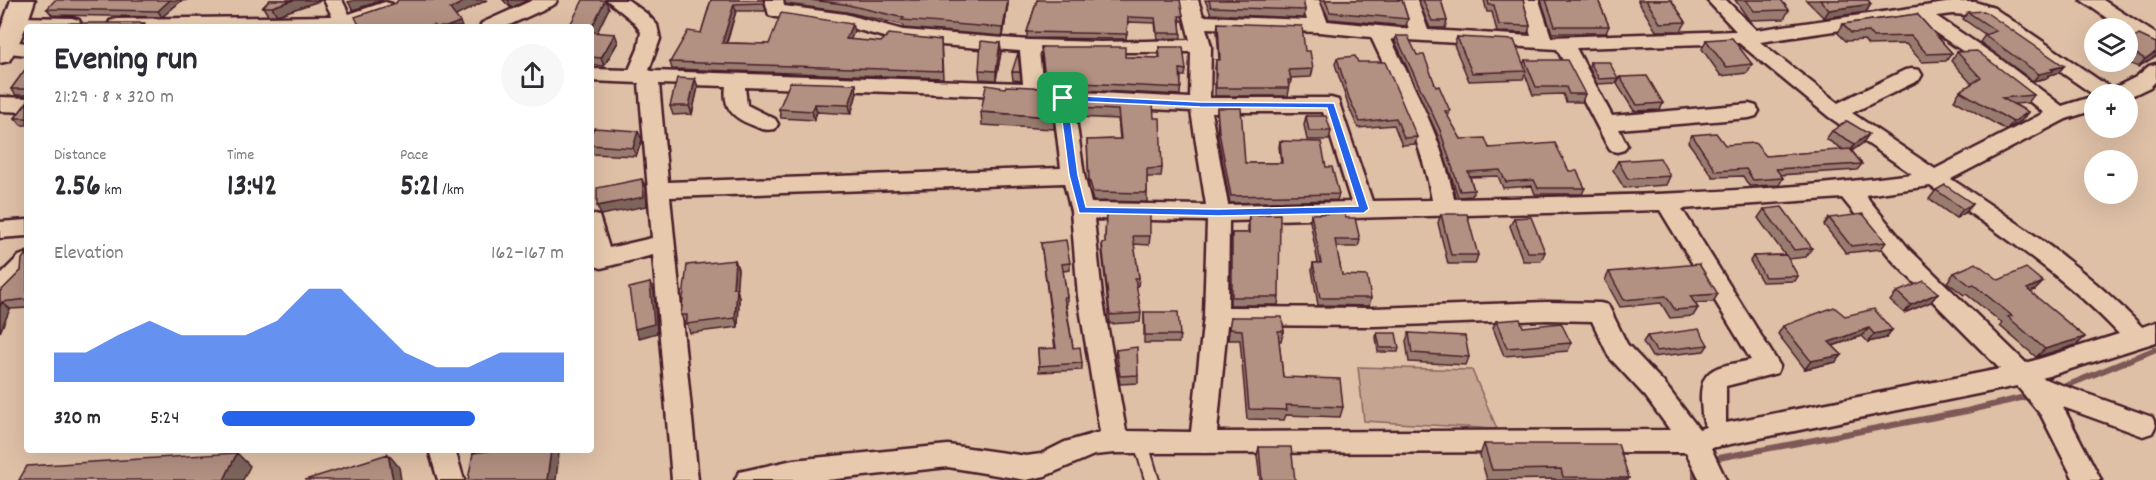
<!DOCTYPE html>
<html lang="en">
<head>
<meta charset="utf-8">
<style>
  body { margin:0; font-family:Dekko,sans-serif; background:#f7f7f7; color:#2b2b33; height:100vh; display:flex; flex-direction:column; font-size:22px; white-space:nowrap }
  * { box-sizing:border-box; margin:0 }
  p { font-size:20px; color:#7c7c81 }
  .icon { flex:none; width:33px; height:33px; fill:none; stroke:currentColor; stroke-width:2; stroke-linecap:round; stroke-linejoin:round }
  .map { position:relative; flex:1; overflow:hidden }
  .drawer { position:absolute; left:24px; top:24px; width:570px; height:429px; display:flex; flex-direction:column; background:#fff; border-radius:6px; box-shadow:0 6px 24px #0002 }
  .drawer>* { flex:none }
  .buttons { position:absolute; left:2084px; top:18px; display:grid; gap:12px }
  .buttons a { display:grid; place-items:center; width:54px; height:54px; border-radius:50%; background:#fff; box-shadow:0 6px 24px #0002; font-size:30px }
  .pin { position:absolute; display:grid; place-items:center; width:51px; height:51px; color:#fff; margin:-26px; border-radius:12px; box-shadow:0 3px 9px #0006 }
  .round { display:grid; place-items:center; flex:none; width:63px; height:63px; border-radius:32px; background:#f7f7f7 }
  .summary { display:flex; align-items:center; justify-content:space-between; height:102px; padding:0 30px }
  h1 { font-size:33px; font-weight:700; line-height:45px }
  .stats { display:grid; grid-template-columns:repeat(3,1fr); gap:9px; height:102px; padding:6px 30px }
  .stats div { display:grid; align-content:center }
  .stats b { font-size:30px; font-weight:700 }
  .stats small { font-size:16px; font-weight:400 }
  .stats p { font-size:16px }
  .chart { height:168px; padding:12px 30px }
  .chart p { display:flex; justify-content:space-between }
  .chart svg { width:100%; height:108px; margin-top:6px; fill:#2563eb; opacity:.7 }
  ul { padding:0 30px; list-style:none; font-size:20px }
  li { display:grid; grid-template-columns:96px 72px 1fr; align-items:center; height:45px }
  li i { height:15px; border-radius:8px; background:#2563eb }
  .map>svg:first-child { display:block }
</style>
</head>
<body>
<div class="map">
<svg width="2156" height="480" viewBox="0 0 2156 480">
  <rect width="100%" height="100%" fill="#dec0a6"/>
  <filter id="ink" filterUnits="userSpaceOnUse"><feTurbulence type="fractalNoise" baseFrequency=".0167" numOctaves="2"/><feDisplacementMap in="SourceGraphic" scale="12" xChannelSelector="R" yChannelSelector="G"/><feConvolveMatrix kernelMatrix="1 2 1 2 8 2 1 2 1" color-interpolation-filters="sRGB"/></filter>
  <g filter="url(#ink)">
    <path fill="#c5a592" stroke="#88625e" stroke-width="1.5" d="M1358 367 1472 370 1497 429 1364 421Z"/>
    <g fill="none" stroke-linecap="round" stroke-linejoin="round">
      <path stroke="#7e5857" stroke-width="6" d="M2061 388 2156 349
        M1708 460 1967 411 2033 395
        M1695 480V472L1699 464"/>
      <g stroke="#4a1f2b" stroke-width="4">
        <path id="service" d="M1141 437 1146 439 1148 443 1159 480H1145L1134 443 1136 439Z"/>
      </g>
      <g stroke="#4a1f2b" stroke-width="5">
        <path id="minor" d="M324 0H342L349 14 385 2 392 4 394 8 392 12 354 25 355 27H109L108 25 110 21 117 19 332 16Z
          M533 0H557L555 4 505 27H480L482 23Z
          M607 0H628L647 14 657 25 660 39 649 70 652 71 1023 83 1020 51 902 42 844 26 776 17 769 15 765 0H783L784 6 845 14 903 30 1029 40 1101 42 1190 40 1180 0H1198L1203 16 1307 20 1301 0H1319L1327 21 1409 29 1399 0H1417L1428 30 1531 36 1521 0H1539L1551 37 1736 31 1707 0H1726L1756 30 1953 2H1975L1994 8 2112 89 2136 77 2149 66 2156 64V81L2150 87 2127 98V94L2094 95 1980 16 1953 14 1936 16 1999 58 2062 106 2094 96V110L2066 119 1951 179C2019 223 2086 268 2142 327L2156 322V342L2042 378 2152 417 2156 425 2152 433 2143 436 2063 407 2101 480H2074L2041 415 2017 386 1711 448 1726 480H1700L1686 452 1115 453 1094 455 1045 476 1026 480 948 467 827 480H735L739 472 793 460 948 445 1026 456 1041 454 1065 442 1100 432 1078 296 1071 211 1064 183 670 197 698 480H672L653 255 601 268 593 265 591 262V214L599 216 609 248 652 238 639 83 591 81V69L629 70 638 49 641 32 634 22ZM1915 19 1985 66 2044 113 1935 169 1852 113 1919 80 1922 75 1919 70 1912 69 1905 70 1838 103 1760 42ZM1206 28 1319 32 1371 37C1396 91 1422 141 1432 200L1372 201 1338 100 1331 98H1210L1211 46ZM1391 39 1557 49 1607 145 1610 150 1617 152 1624 150 1627 145 1619 129 1749 118 1756 116 1759 111 1756 106 1749 104 1612 116 1576 48 1739 43 1829 117 1912 174C1760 194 1606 196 1454 199 1443 141 1416 92 1391 39ZM1039 52H1191L1190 98 1063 91 1043 86ZM659 84 726 86C723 108 733 118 752 125 761 129 766 131 775 129L778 124 775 119 747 105 745 87 1034 97 1053 102 1061 168 668 182ZM1074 105 1191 111 1206 205 1091 203 1084 175ZM1211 112H1323L1351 202 1228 205ZM1930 186C1997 231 2064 276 2119 334L2026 363 1909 249 1865 195ZM1842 198 1893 261 2000 369 1726 423V386L1777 373 1780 366 1682 209ZM1660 210 1751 360C1722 367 1700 364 1701 400 1702 410 1701 418 1706 427L1699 429 1664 383 1627 344 1608 305 1600 303 1547 302 1374 308 1228 307 1229 221ZM1094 219 1207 221 1204 316 1191 432 1126 431 1102 296ZM1547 320 1592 321 1609 357 1646 397 1670 430 1217 432 1227 325 1374 326Z
          M2081 0H2103L2156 34V49L2127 33V28H2121Z
          M16 17 72 18 79 20 81 24 79 27H27V29L9 27 7 23 9 19Z
          M0 40 27 43V55L0 52Z
          M0 97 27 98V112L0 111Z
          M27 220V236L0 238V222Z
          M27 253V277L8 296 0 299V275L19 256Z
          M429 450H455L464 480H438Z"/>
      </g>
      <g stroke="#4a1f2b" stroke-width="5">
        <path id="tertiary" d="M11 0H35C28 21 21 42 9 61L0 63V31Z"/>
      </g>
      <use href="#service" fill="#e7caae" fill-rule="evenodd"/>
      <use href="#minor" fill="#e7caae" fill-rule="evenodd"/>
      <use href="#tertiary" fill="#e7caae" fill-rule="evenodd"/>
    </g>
    <path fill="#997c70" stroke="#4a1f2b" stroke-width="1.5" d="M270 0H322L277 15H268L263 7Z
      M503 0H528L511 8Z
      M711 0H763L766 11H736L727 43 769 44 854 31 850 40 881 42 941 40 943 78 672 69 670 62 701 33Z
      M784 0H1008V4L1003 36 903 28V25L846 12 786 4Z
      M1037 0 1183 16V21H1180L1181 38 1157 39 1155 23 1128 22 1126 39 1027 38V32Z
      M1205 0H1303L1305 10 1304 18 1211 14Z
      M1320 0H1402L1408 19 1406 26 1329 19Z
      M1418 0H1441L1447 21 1445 28H1430Z
      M1484 0H1523L1530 26 1528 33 1497 32 1492 12H1487Z
      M1541 0H1598L1609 26 1606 33H1552Z
      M1638 0H1671L1686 22 1681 31H1656L1638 1Z
      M1735 0H1781L1789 10 1784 19 1749 20Z
      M1806 0H1868L1871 4 1866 12 1824 18Z
      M181 1 162 17 52 15 47 9Z
      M609 8 596 33 618 42 604 66 591 65V27Z
      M1968 12 2064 66 2058 73 2049 75 2047 78 2033 81 1980 42 1985 35H1986L1963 19Z
      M1917 14 1952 53 1946 61 1922 62 1906 44 1868 45 1864 40 1846 41 1838 33 1843 24Z
      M1218 23 1305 51 1313 69 1311 77 1290 78 1291 80 1288 96H1215V68L1216 60H1219L1217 31Z
      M1396 36 1417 55 1450 111 1448 117 1461 139 1569 171 1585 188 1582 194H1535L1532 186 1503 188 1498 176 1470 177 1474 190 1472 196 1458 197 1438 136 1395 41Z
      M1457 37 1523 65 1525 60 1585 94 1582 102H1566L1563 94 1533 95 1525 74 1523 79 1469 81 1454 45Z
      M1706 40 1752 64 1747 73 1721 76 1702 49Z
      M1000 43 1001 52 996 80 980 79 979 70Z
      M2127 43 2156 55 2138 67 2126 62Z
      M1041 47 1125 57 1159 58V47L1186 70 1185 76H1181L1180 95 1063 89 1045 84Z
      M1957 52 2034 95 2028 103 2014 104 2028 112 2021 121 2006 130 1954 100 1960 91 1972 84 1951 61Z
      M1337 58 1358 62 1417 137 1415 144 1402 145 1394 125 1358 128 1348 105 1335 64Z
      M1590 62 1618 78 1616 83 1597 84 1589 67Z
      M27 67V95H16L11 89Z
      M1012 72H1020L1021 81 1013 80Z
      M1620 77 1663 103 1660 110 1634 111 1617 84Z
      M695 79 698 87 692 114 673 115 670 106Z
      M857 93 851 114 817 112 814 120 781 118 779 109Z
      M1077 99 1154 118 1162 168 1161 177H1147V202L1093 201 1089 187 1087 140 1120 139 1118 119 1078 117Z
      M27 102V125H21L15 118Z
      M1217 108 1245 163H1281L1279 147 1280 141 1326 167 1339 194 1337 200 1230 203 1218 138 1217 114Z
      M981 112 1054 117V129L982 125Z
      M1306 116 1331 131 1329 140H1307L1304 125Z
      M1832 131 1863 143 1852 151 1862 164 1857 170 1780 175 1783 178 1779 185 1749 186 1743 176 1713 177 1688 142 1692 135 1725 145 1766 156 1844 150 1826 139Z
      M591 134 642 140 636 156 591 154Z
      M1618 161 1670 176 1666 185 1624 188 1613 170Z
      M1936 190 1973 204 1965 213 1956 218 1929 199Z
      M1764 209 1812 248 1806 257 1788 259 1798 276 1795 281 1762 282 1750 261 1753 256 1785 255 1758 218Z
      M1106 213 1150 236 1149 245 1134 244 1139 278 1138 286H1136L1141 313 1140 322 1110 324 1102 251V243H1105Z
      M1311 214 1346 218 1360 240 1358 247H1336L1342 275 1371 298 1369 306 1318 305 1312 270 1313 263H1318L1310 221Z
      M1441 214 1478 255 1475 264H1448L1438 223Z
      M1249 215 1279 297 1278 305H1230L1231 241 1232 233H1248V223Z
      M1514 218 1545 252 1541 261H1523L1510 226Z
      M1829 218 1886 242 1881 249 1846 253 1824 225Z
      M1041 243 1070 263V270L1063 271 1067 297V304H1066L1073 348 1082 363V370L1039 372 1038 349H1055Z
      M27 252V308L10 309 0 332V291L2 290 21 271Z
      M735 260 738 269 736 288 739 297 738 327 690 333 687 324H685L681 315Z
      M1609 272 1718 294 1713 302 1695 303 1698 308 1693 316 1670 318 1661 303 1620 307 1605 280Z
      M1954 273 1999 280 2043 282 2035 290 2030 292 2085 337 2076 345 2036 357 2000 326 2002 323 1966 294 1964 295 1947 282Z
      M1897 292 1938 293 1931 302 1904 313 1890 301Z
      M1144 312 1180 335 1179 343H1144Z
      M1845 316 1892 330 1886 338 1868 342 1862 336 1833 346 1842 355 1836 362 1805 369 1778 334 1783 326Z
      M1231 317 1284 331 1281 341H1279L1283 377 1343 407 1340 417 1286 415 1284 420 1247 419 1240 340H1228Z
      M1496 321 1523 327 1571 343 1568 351 1504 356 1493 328Z
      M1377 333 1399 348 1398 352H1378L1376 337Z
      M1409 333 1469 357 1466 365 1409 362 1406 341Z
      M1647 336 1708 345 1704 351 1652 357 1643 342Z
      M1116 350 1138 375V383L1120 384 1115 358Z
      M1484 444 1629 478 1628 480H1555V479L1487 480 1480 455Z
      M1259 447 1295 480H1260L1257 455Z"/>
    <path fill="#7d655b" stroke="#4a1f2b" stroke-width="1.5" d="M170 0H188L181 1 162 17 158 11Z
      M293 0H322L277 15 272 7Z
      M355 0H383L353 10 348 2Z
      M467 0H487L454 17 450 9Z
      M508 0H528L511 8Z
      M605 0 609 8 593 41 591 37V29Z
      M1008 0V4L1003 36V28Z
      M734 4 736 11 724 50 722 43Z
      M1871 4 1866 12 1824 18 1829 10Z
      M460 22 462 27H446Z
      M144 23 147 27H139Z
      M852 24 854 31 848 47 846 39Z
      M615 34 618 42 604 66 601 58Z
      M1000 43 1001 52 996 80V71Z
      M2156 52V56L2138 67 2145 59Z
      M2064 66 2058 73 2049 75 2047 78 2033 81 2039 74Z
      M695 79 698 87 692 114 689 106Z
      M856 84 857 93 851 114 849 105Z
      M815 104 817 112 814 120 812 111Z
      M2028 112 2021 121 2006 130 2013 122Z
      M638 131 642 140 636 156 633 148Z
      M1869 134 1863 143 1849 153 1855 144Z
      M642 179 646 188 647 206 601 215 597 206Z
      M1973 204 1965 213 1956 218 1963 209Z
      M735 260 738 269 736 297 733 288Z
      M2043 282 2035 290 2019 298 2027 289Z
      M650 283 654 291 657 333 639 338 635 329Z
      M737 288 739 297 738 327 735 318Z
      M1938 293 1931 302 1904 313 1911 305Z
      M2 302 10 309 0 332V307Z
      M1869 328 1862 336 1823 349 1829 342Z
      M1892 330 1886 338 1868 342 1874 334Z
      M2085 337 2076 345 2036 357 2045 349Z
      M1842 355 1836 362 1805 369 1811 361Z
      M551 450H557L559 453 556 480H547Z
      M237 453 250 466 243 480H224Z
      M388 454 399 467 401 480H393Z"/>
    <path fill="#b29082" stroke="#4a1f2b" stroke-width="1.5" d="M55 0H170L158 11 47 9Z
      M270 0H293L272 7H263Z
      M398 0H467L450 9 460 22 446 27H436L434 25 427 27H360L355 17 396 3Z
      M583 0H605L591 29V27H569Z
      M711 0H763L764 3 734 4 722 43 769 44 781 13 852 24 846 39 881 42 889 34 941 40 942 71 670 62 688 31 701 33Z
      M810 0H1008L1003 28 902 20 904 18 844 4Z
      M1037 0H1180L1183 16H1179L1181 33H1157L1155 18 1128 17 1127 34 1027 32Z
      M1209 0H1303L1305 10 1211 7Z
      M1325 0H1402L1408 19 1330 12Z
      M1423 0H1441L1447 21H1432Z
      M1488 0H1523L1530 26 1499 25 1494 5H1489Z
      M1546 0H1598L1609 26H1555Z
      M1646 0H1671L1686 22 1660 23Z
      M1746 0H1781L1789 10 1754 11Z
      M1820 0H1868L1871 4 1829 10Z
      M1984 11 2064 66 2051 69 2053 71 2039 74 1985 35 1996 31 1968 12Z
      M1917 14 1952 53 1927 54 1911 36 1873 37 1869 32 1851 33 1843 24Z
      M42 23H144L139 27H38Z
      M1218 23 1302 26 1305 51H1310L1313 69 1289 70 1291 80H1288L1289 88H1216V60H1220Z
      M591 32 615 34 601 58 591 57Z
      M2139 35 2156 43V52L2145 59 2127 49V43Z
      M1396 36H1408L1417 55H1424L1436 87 1439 86 1450 111H1445L1461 139 1485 138 1489 148 1555 143 1569 171H1577L1585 188H1538L1534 180 1506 182 1500 170 1468 172 1474 190 1460 191 1440 130Z
      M1457 37 1514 40 1526 71 1472 73Z
      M1732 38 1752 64 1726 67 1706 40Z
      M981 41 1000 43 996 71 979 70Z
      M1041 47H1125V57L1160 58 1159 47H1183L1186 70 1180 69 1181 88 1063 82 1045 77Z
      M1977 51 2034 95 2002 98 2028 112 2013 122 1960 91 1981 78 1957 52Z
      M1018 53 1020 72H1012Z
      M1355 56 1358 62H1385L1417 137 1404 138 1396 118 1360 122 1349 98 1337 58Z
      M1525 60H1567L1585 94H1569L1566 87H1536Z
      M1590 62H1609L1618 78 1599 79Z
      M27 67V89H11Z
      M1647 76 1663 103 1637 105 1620 77Z
      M677 78 695 79 689 106H670Z
      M790 82 856 84 849 105 815 104 812 111 779 109Z
      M986 85 1005 88 1006 86 1033 87 1051 91 1054 117 981 112Z
      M1077 99 1153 103 1154 118H1160L1162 168 1147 169V193L1093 192 1089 179 1087 140 1121 139 1118 110 1078 108Z
      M27 102V118H15Z
      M1217 108H1241L1245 163H1282L1280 141 1321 142 1326 167H1332L1339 194 1231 196 1219 132Z
      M1306 116H1326L1331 131H1309Z
      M1847 121 1869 134 1855 144 1832 131Z
      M594 128 638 131 633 148 591 145V134Z
      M1716 133 1725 145 1755 143 1766 156 1850 149 1862 164 1776 169 1783 178 1753 180 1746 169 1716 171 1692 135Z
      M1660 158 1670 176 1628 179 1618 161Z
      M642 179 644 197 597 206V188Z
      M1945 185 1973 204 1963 209 1936 190Z
      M1782 207 1812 248 1794 250 1764 209Z
      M1106 213H1150V236H1133L1139 278H1135L1141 313 1110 315 1102 243H1105Z
      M1344 213 1346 218H1355L1360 240H1335L1342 275 1367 276 1371 298H1320L1313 263H1321L1311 214Z
      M1280 214 1279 297H1232V233H1249V215Z
      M1441 214H1467L1478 255H1451Z
      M1863 214 1886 242 1851 246 1829 218Z
      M1531 217 1545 252H1527L1514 218Z
      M1066 240 1070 263 1062 264 1067 297H1064L1073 348 1080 347 1082 363 1039 366 1038 349 1056 348 1041 243Z
      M27 252V299L2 302 0 307V291L2 290 21 271 22 259Z
      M1786 255 1798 276 1765 277 1753 256Z
      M735 260 733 288H737L735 318 687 324V315H681L687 265Z
      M1976 263 1999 280 2026 268 2043 282 2027 289 2085 337 2045 349 2008 317 2012 316 1974 285 1971 286 1954 273Z
      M1699 264 1718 294 1690 296 1698 308 1675 310 1666 296 1624 300 1609 272Z
      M1924 281 1938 293 1911 305 1897 292Z
      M650 283 654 324 635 329 629 288Z
      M1834 307 1845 316 1874 309 1892 330 1874 334 1869 328 1829 342 1842 355 1811 361 1783 326Z
      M1144 312H1178L1180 335H1145Z
      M1231 317H1282L1284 331H1278L1283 377 1340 379 1343 407 1286 405 1287 410 1249 409 1242 330 1229 329Z
      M1520 319 1523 327 1561 323 1571 343 1507 348 1496 321Z
      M1699 329 1708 345 1656 351 1647 336Z
      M1377 333H1396L1399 348H1380Z
      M1409 333 1465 336 1469 357 1412 353Z
      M1137 347 1138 375 1120 376 1116 350Z
      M1484 444H1618L1629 478 1563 477 1561 469 1492 470Z
      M1259 447H1291L1295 480H1262Z
      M495 450H551L547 480H468L473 453Z
      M237 453 224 480H19L27 466Z
      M388 454 393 480H305Z"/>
  </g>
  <path fill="#2563eb" stroke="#fff" stroke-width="1.5" fill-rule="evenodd" d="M1063 95 1200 102 1334 103 1369 209 1364 213 1218 216 1079 213 1069 175 1059 98ZM1068 101 1200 107 1327 108 1358 206 1218 209 1086 207 1078 175Z"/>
</svg>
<div class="buttons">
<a><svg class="icon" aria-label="layers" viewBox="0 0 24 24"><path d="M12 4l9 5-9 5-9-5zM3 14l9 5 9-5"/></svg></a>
<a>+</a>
<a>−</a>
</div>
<div class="pin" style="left:1063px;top:98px;background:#1e9e55"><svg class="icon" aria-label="arrive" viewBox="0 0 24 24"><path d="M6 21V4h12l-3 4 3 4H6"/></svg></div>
<section class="drawer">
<div class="summary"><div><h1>Evening run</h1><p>21:29 · 8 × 320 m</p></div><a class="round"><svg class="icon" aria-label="share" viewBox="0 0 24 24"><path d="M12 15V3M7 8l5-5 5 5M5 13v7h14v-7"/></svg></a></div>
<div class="stats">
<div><p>Distance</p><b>2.56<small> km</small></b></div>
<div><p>Time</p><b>13:42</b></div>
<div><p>Pace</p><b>5:21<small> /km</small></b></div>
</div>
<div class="chart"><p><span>Elevation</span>162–167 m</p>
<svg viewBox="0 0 160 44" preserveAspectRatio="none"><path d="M0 44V32L10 32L20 25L30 19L40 25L50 25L60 25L70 19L80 6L90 6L100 19L110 32L120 38L130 38L140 32L150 32L160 32V44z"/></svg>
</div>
<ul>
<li><b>320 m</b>5:24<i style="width:74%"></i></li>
</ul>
</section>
</div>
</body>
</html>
